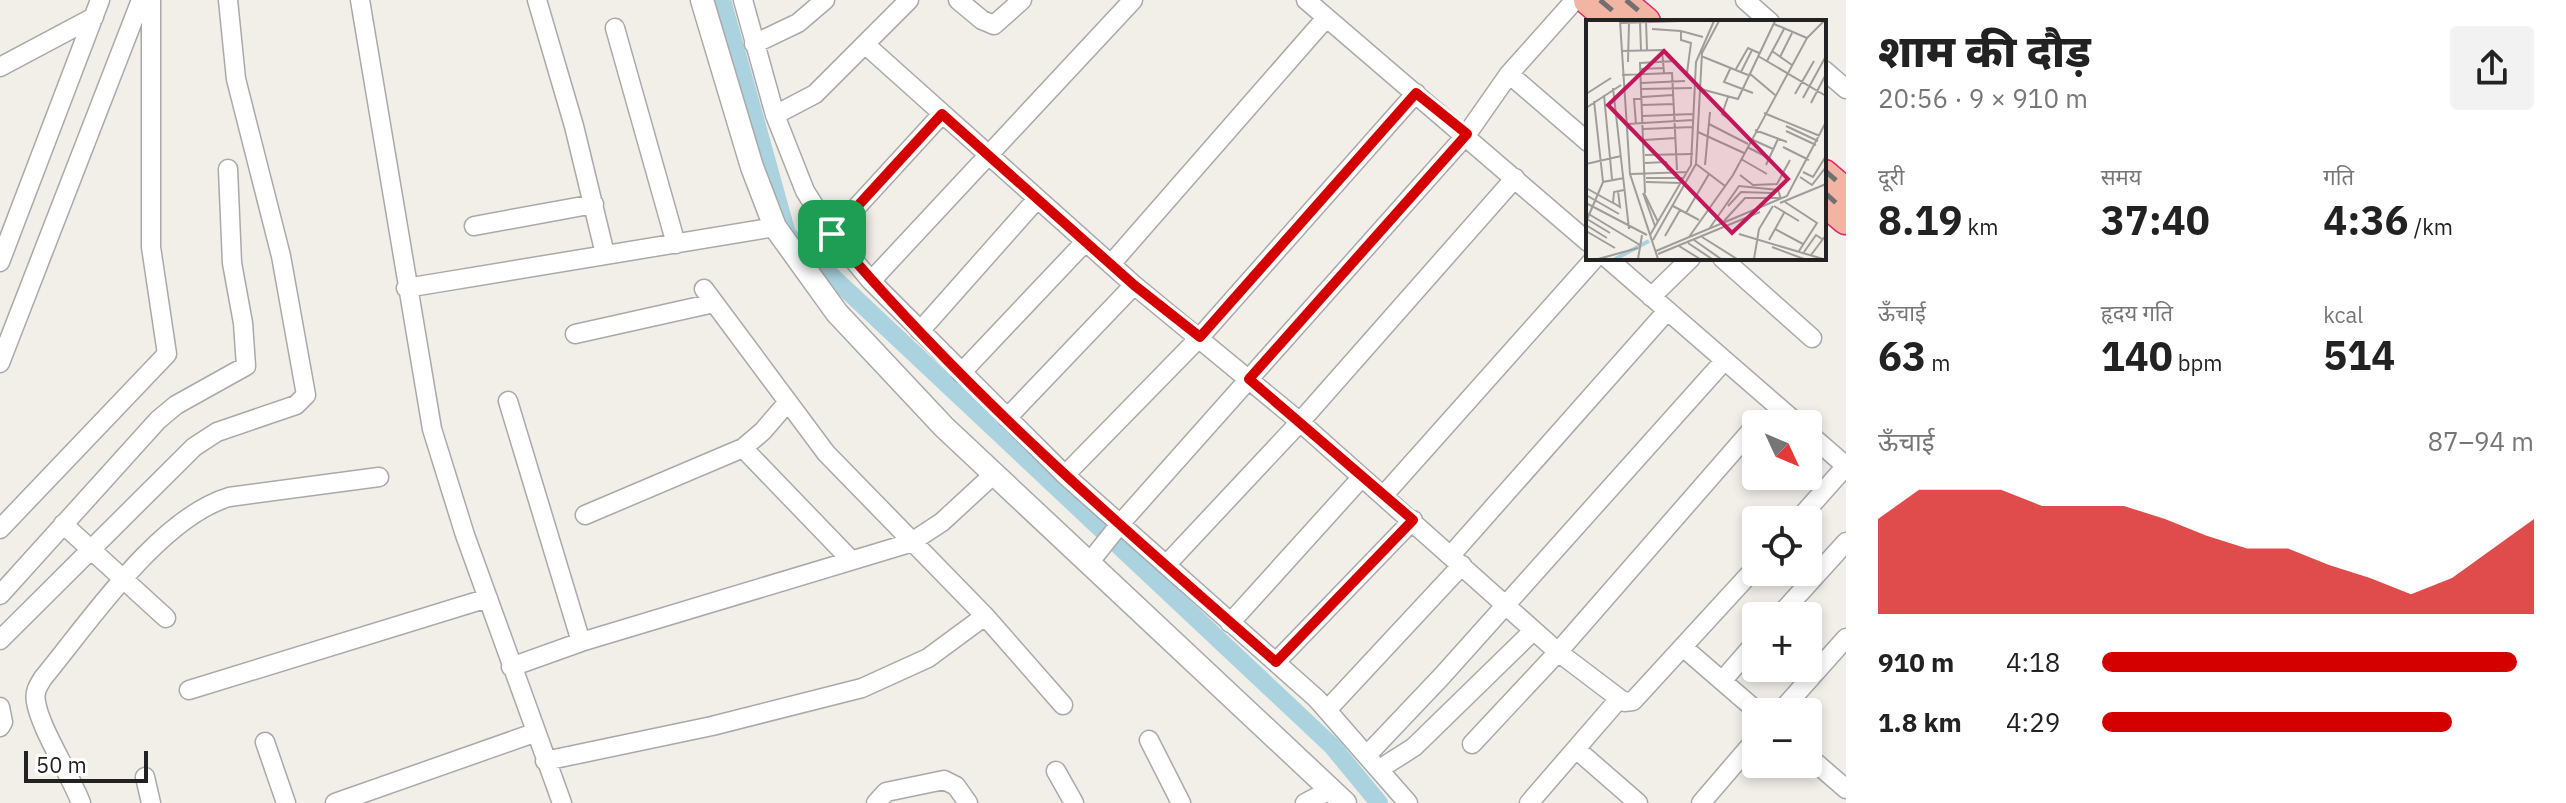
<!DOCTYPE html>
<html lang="hi">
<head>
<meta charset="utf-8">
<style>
  body { margin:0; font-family:"IBM Plex Sans","Noto Sans Devanagari",sans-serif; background:#f2f2f2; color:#222; height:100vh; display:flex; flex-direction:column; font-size:30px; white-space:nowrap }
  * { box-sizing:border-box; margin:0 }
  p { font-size:26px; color:#767676 }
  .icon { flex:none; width:44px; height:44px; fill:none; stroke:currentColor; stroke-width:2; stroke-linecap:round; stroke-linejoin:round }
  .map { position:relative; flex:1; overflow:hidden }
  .details { display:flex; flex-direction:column; background:#fff; width:720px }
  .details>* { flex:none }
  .needle { width:52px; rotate:134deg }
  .controls { position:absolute; left:1742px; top:410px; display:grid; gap:16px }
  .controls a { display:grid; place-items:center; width:80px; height:80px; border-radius:8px; background:#fff; box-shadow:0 4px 12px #0003; font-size:40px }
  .scale { position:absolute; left:24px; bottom:20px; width:124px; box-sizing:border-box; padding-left:8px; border:4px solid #222; border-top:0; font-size:22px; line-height:28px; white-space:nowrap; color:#222; -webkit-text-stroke:6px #fff; paint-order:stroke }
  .pin { position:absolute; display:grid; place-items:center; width:68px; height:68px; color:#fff; margin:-34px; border-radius:16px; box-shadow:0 4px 12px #0006 }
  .round { display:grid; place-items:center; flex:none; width:84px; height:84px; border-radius:8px; background:#f2f2f2 }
  .summary { display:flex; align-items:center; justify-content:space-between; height:136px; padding:0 32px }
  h1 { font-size:44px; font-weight:800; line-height:60px }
  .stats { display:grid; grid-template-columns:repeat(3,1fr); gap:12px; height:136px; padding:8px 32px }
  .stats div { display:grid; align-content:center }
  .stats b { font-size:40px; font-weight:800 }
  .stats small { font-size:22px; font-weight:400 }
  .stats p { font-size:22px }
  .chart { height:224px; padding:16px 32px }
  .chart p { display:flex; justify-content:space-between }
  .chart svg { width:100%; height:144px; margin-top:8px; fill:#d40000; opacity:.7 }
  ul { padding:0 32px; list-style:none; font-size:26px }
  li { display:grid; grid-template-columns:128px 96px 1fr; align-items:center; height:60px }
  li i { height:20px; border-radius:10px; background:#d40000 }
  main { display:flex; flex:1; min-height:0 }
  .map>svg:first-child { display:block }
</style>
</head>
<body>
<main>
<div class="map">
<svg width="1846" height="803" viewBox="0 0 1846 803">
  <rect width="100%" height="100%" fill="#f2efe9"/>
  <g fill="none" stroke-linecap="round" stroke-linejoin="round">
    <path stroke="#aad3df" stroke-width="18" d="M722 0 787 234 1332 746 1379 803"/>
    <g stroke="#a9a9a9" stroke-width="21">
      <path id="minor" d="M360 0 432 429 465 535 562 803
        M537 0 574 126 605 254
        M743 0 775 115 805 191 832 234 871 281 1065 475 1317 699 1408 803
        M958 0 982 20 994 25 1022 0
        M1306 0 1588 242
        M1745 0 1770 22
        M615 28 676 244
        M754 44 798 23 825 0
        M867 46 1134 285 1300 422 1558 652 1624 702 1633 701 1756 567
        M0 67 94 17
        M1824 70 1846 89
        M1509 74 1588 142
        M775 115 815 94 909 0
        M474 226 594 204
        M832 234 942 114
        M1607 258 1798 424
        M1722 258 1812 338
        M0 262 100 0
        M1111 264 1326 18
        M871 281 1133 0
        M406 288 775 227
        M704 289 826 453 985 616 1063 705
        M1651 297 1691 258
        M920 331 1037 199
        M575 334 714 303
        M0 363 141 0
        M961 373 1085 242
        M508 401 581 642
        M1007 418 1134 285
        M1808 433 1846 466
        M743 448 851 560
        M1065 475 1200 337 1416 93
        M1383 496 1595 258
        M585 515 743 448 763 431 787 403
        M1798 520 1846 466
        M63 524 166 618
        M0 529 167 354 151 247V0
        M1451 555 1667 311
        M1089 563 1120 524 1467 134 1509 74 1575 0
        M1166 565 1300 422 1515 178
        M0 595 158 420 176 405 246 366 243 323 232 263 228 169
        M1779 616 1846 542
        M1230 623 1362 477
        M0 640 194 447 217 432 296 405 306 395 281 256 236 79 228 0
        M1684 648 1758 712
        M1276 662 1413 520
        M511 667 581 642 910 543 942 522 994 474
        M1722 681 1756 642
        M189 690 488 598
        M0 707 3 722 0 727
        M1327 710 1462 565
        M1780 712 1846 638
        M1149 740 1181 803
        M265 742 286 803
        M1472 744 1558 652 1756 425
        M1576 749 1638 803
        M1368 754 1442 676 1724 361
        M1808 756 1846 789
        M545 761 712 726 862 688 928 658 985 616
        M1381 768 1414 747 1533 631
        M1056 771 1074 803
        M145 777 151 803
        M81 803C70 774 40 728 36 702 34 692 38 686 43 678 90 621 159 518 229 497L379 477
        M335 803 534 733
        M876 803 886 792 944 780 956 786 968 803
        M1305 803 1332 789
        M1529 803 1619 699
        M1701 803 1756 739"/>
    </g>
    <g stroke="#a9a9a9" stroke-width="25">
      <path id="tertiary" d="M702 0 752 167 775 227 837 313 944 427 1345 803"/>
    </g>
    <g stroke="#dc2a67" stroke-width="33">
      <path id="trunk" d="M1589 0 1615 22
        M1619 0 1645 22
        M1824 175 1846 194
        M1824 200 1846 219"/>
    </g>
    <use href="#minor" stroke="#fff" stroke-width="18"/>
    <use href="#tertiary" stroke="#fff" stroke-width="22"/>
    <use href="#trunk" stroke="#f2b4a3" stroke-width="30"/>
    <path stroke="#707070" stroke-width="5" stroke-dasharray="16 16" stroke-linecap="butt" d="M1600 0 1626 22
      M1626 0 1652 22
      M1824 170 1846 189
      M1824 192 1846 212"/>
  </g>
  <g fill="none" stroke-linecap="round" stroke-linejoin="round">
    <g stroke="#fff" stroke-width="16">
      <path id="route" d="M1416 93 1467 134 1249 379 1413 520 1276 662C1122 528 964 391 832 234L942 114 1134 285 1200 337Z"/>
    </g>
    <use href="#route" stroke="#d40000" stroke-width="10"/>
  </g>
  <g transform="translate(1586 20)">
    <rect width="240" height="240" fill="#f2efe9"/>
    <path fill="none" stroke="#aad3df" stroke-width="4" d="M29 239 63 221"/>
    <path fill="none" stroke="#9f9d99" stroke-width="2" d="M34 1 44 154 72 239M54 1 55 31M60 1 61 30M35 3 95 1M188 4 221 18M66 9 95 11M36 31 76 30 78 53M186 31 206 45M115 36 162 55M172 36 240 76M194 37 206 13M181 41 198 9M42 42 43 2M145 47 138 62 167 73M54 49 78 48M150 49 162 28 173 33M155 52 166 30M101 53 105 23 95 20V11L117 17M163 53 189 75M36 55 86 53 91 150M55 63 99 61M27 68 43 209M111 68 152 79 189 1M55 69 106 68M0 74 25 58M209 74 228 41M18 75 26 159M56 77 87 75M142 77 136 94 143 99M217 78 240 36M8 81 17 162M225 83 240 54M56 85 88 84M0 88 35 65M178 93 234 116M57 96 107 94M41 104 107 100M50 104 48 79H56M123 104 162 124M200 106 232 121M57 109 107 107M169 110 201 122M200 111 230 125M112 112 158 133M165 119 187 129M58 120 90 118M161 127 183 138M197 127 223 140M59 135 107 134M155 139 181 154M59 143 80 142 82 150M0 144 35 136M110 144 139 166M119 145 124 92M180 145 192 119M217 152 227 157 240 136M45 154 102 152M154 155 167 165 191 164 204 140M214 157 226 165 240 147M60 158H98M60 162 95 163M0 168 27 183 28 172 38 170M57 173 69 206M58 173 72 202M59 173 54 43 90 41M0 175 33 194M26 182 34 187 32 171M199 182 231 203 213 231M0 183 61 215M194 183 240 164M87 186 113 200M142 186 155 172 186 173M188 186 213 201M1 193 54 225M100 193 123 154M1 199 24 213M138 201 159 178H194M0 202 17 162 38 158M0 205 21 218M123 209 153 166 192 170 195 179M189 209 217 224M0 211 29 228M153 214 237 239M64 215 105 145 110 42 128 1M79 216 94 190M103 217 147 155 221 18 238 1M116 217 151 239M67 220 110 144 116 33 133 1M108 220 135 239M183 220 198 193M102 223 126 239M93 226 114 239M186 227 218 239M70 231 201 176 240 102M218 232 230 215 236 219M72 234 174 192M225 235 240 215M12 239 52 228M52 239 56 215M168 239 173 209 187 186"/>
    <path fill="#c2185b" fill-opacity="0.15" stroke="#c2185b" stroke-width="4" d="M78 31 202 159 146 213 22 85Z"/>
    <rect width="240" height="240" fill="none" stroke="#222" stroke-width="4"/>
  </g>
</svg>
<div class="controls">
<a><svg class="needle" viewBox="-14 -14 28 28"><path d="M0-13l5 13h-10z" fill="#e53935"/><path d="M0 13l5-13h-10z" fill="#767676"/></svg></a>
<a><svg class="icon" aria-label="locate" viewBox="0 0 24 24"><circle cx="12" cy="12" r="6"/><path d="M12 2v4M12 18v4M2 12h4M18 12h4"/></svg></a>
<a>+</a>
<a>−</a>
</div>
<div class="scale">50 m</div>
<div class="pin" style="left:832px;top:234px;background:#1e9e55"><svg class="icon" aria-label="arrive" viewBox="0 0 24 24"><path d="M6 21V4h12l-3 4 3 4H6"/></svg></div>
</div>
<section class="details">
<div class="summary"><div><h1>शाम की दौड़</h1><p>20:56 · 9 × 910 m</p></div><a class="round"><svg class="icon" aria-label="share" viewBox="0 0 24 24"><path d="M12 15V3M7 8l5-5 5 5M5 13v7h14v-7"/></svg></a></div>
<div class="stats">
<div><p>दूरी</p><b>8.19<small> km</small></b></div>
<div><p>समय</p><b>37:40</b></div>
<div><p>गति</p><b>4:36<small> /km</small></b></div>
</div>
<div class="stats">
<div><p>ऊँचाई</p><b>63<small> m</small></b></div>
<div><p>हृदय गति</p><b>140<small> bpm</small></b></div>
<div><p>kcal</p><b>514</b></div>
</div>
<div class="chart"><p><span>ऊँचाई</span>87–94 m</p>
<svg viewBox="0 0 160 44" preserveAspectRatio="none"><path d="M0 44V15L10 6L20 6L30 6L40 11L50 11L60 11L70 15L80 20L90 24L100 24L110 29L120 33L130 38L140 33L150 24L160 15V44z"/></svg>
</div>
<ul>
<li><b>910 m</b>4:18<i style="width:96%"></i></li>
<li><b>1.8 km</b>4:29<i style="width:81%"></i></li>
</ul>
</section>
</main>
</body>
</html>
